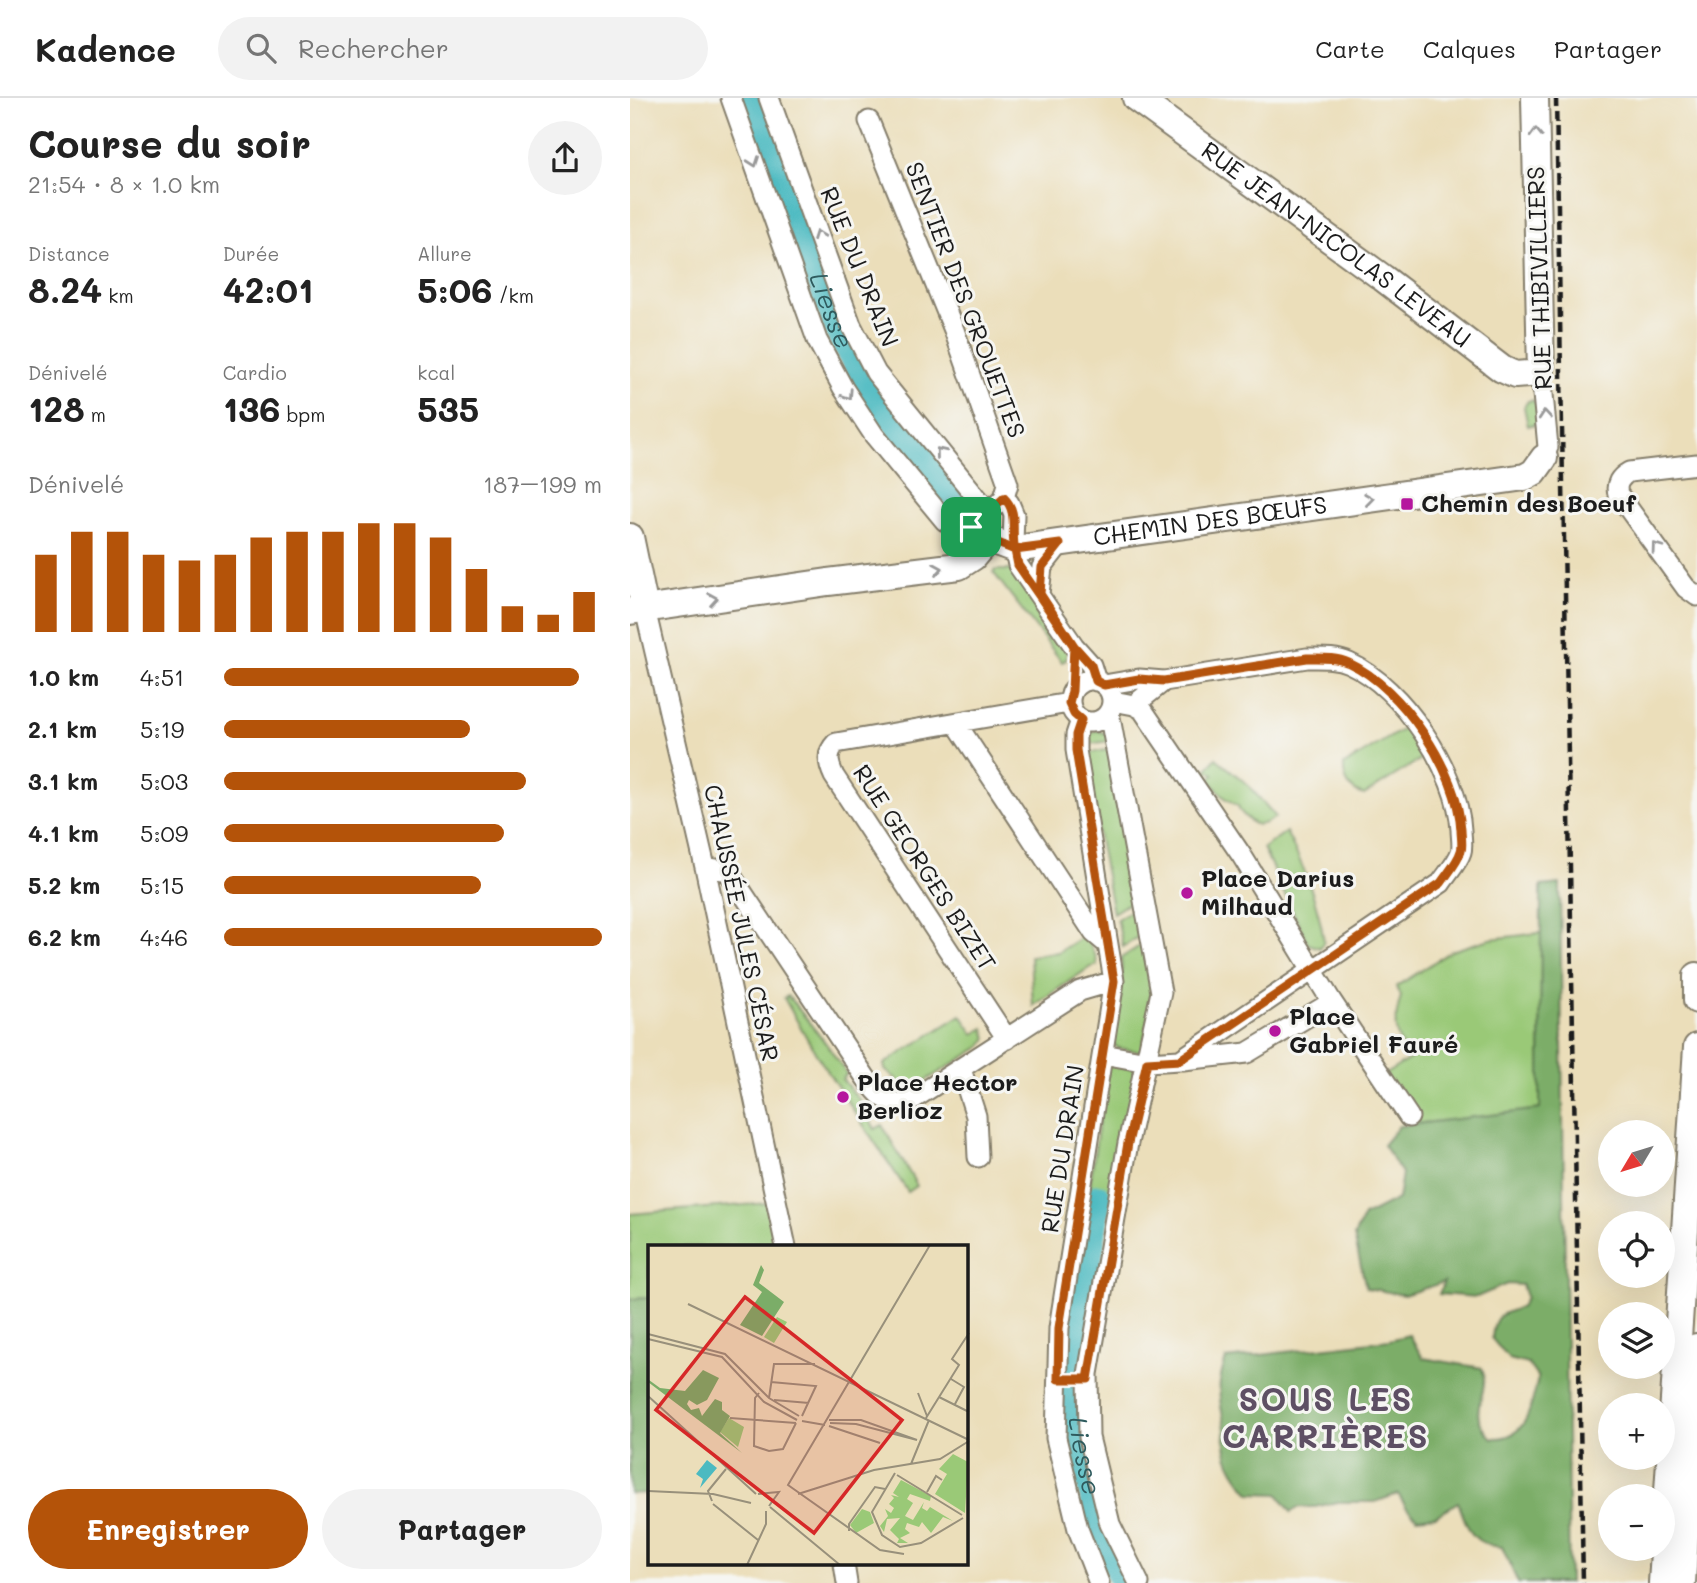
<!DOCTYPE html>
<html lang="fr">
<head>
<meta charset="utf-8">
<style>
  body { margin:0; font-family:Mali,sans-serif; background:#f2f2f2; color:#222; height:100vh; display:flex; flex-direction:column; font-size:26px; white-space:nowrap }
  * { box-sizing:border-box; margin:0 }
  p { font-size:23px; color:#767676 }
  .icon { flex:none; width:38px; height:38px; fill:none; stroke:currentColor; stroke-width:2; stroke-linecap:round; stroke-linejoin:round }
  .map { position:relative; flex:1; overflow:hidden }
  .sheet { display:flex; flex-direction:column; background:#fff; width:630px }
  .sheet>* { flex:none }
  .needle { width:46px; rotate:232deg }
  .buttons { position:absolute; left:968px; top:1022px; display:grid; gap:14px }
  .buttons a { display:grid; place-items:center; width:77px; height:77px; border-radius:50%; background:#fff; box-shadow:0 7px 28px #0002; font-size:35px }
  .pin { position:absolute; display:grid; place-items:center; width:60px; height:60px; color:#fff; margin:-30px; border-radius:14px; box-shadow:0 4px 10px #0006 }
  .round { display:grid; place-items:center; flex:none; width:74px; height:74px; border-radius:37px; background:#f2f2f2 }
  .overview { display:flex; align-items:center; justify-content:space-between; height:119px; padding:0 28px }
  h1 { font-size:38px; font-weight:700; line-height:52px }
  .stats { display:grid; grid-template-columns:repeat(3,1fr); gap:10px; height:119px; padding:7px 28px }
  .stats div { display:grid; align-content:center }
  .stats b { font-size:35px; font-weight:700 }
  .stats small { font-size:19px; font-weight:400 }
  .stats p { font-size:19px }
  .chart { height:196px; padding:14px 28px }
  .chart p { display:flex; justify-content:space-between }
  .chart svg { width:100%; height:126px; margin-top:7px; stroke:#b45309; stroke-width:6 }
  .action { display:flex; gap:14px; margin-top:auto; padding:14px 28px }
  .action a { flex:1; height:80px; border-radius:42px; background:#b45309; color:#fff; font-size:28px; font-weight:700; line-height:80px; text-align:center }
  .action a+a { background:#f2f2f2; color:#222 }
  ul { padding:0 28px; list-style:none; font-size:23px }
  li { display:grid; grid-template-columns:112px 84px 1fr; align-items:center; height:52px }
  li i { height:18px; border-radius:9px; background:#b45309 }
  header { display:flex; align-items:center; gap:42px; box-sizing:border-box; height:98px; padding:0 35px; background:#fff; border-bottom:2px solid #e0e0e0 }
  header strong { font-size:33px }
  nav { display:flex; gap:38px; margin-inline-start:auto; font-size:24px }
  .search { width:490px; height:63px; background:#f2f2f2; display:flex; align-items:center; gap:18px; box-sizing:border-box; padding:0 24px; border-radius:38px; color:#767676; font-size:26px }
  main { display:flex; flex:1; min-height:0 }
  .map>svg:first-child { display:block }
</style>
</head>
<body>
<header>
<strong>Kadence</strong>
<div class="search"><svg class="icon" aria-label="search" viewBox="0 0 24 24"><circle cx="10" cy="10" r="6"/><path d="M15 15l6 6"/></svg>Rechercher</div>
<nav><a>Carte</a><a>Calques</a><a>Partager</a></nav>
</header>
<main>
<section class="sheet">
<div class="overview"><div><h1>Course du soir</h1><p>21:54 · 8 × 1.0 km</p></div><a class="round"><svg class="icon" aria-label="share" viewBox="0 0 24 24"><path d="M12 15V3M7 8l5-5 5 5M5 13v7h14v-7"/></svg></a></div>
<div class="stats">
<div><p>Distance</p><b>8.24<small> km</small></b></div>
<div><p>Durée</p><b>42:01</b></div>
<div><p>Allure</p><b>5:06<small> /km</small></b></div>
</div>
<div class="stats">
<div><p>Dénivelé</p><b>128<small> m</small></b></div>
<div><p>Cardio</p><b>136<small> bpm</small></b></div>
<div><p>kcal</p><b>535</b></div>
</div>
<div class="chart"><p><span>Dénivelé</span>187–199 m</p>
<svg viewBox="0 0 160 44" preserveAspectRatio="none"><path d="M5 44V17M15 44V9M25 44V9M35 44V17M45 44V19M55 44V17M65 44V11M75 44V9M85 44V9M95 44V6M105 44V6M115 44V11M125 44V22M135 44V35M145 44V38M155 44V30"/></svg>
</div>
<ul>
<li><b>1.0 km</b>4:51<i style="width:94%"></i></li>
<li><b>2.1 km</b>5:19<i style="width:65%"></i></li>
<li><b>3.1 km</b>5:03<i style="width:80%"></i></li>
<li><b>4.1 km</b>5:09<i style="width:74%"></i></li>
<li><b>5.2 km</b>5:15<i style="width:68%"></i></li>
<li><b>6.2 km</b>4:46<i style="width:100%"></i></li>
</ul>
<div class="action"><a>Enregistrer</a><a>Partager</a></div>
</section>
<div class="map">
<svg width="1067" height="1485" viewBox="0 0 1067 1485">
  <rect width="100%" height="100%" fill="#f6f6f2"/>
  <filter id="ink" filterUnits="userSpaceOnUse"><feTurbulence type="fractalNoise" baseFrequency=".0143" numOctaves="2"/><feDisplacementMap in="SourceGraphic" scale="14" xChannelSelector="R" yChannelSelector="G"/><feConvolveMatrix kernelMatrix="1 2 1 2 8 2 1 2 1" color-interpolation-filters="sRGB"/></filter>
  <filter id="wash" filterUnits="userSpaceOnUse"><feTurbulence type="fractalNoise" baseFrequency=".00686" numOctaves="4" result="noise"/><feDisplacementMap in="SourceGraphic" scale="28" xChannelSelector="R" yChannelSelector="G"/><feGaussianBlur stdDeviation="1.57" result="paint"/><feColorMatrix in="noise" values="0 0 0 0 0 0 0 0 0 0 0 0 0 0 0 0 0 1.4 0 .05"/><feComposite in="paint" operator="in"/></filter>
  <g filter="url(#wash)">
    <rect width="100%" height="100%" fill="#ebdeba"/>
    <path fill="#9ac977" stroke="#5b724a" stroke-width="2" d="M903 302 906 306 910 325 898 328 894 309 898 303Z
      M365 472H382L437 554 436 562 432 564 363 474Z
      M775 630 787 643 794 659 734 697C720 693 713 682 714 667Z
      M467 632 477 636 480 643 452 647 454 639Z
      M482 651 508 799 483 815 453 656Z
      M586 660 617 686 646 719C627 732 624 728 609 712V709L594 699 579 682 584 676 579 673 574 680 572 678Z
      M656 734C674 768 688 805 694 843L690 850 678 846 633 750Z
      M506 809 511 837 493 849 487 821Z
      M911 835 910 1012 783 1026 752 978 781 960C762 937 763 926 771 898L766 889 821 853 860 841Z
      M455 837 466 859 467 867 459 870 403 908 400 858 428 854Z
      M516 844 521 890 520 909 512 954 488 950 482 945C488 916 494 890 491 860Z
      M158 898 195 944 217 976 212 981 231 1004 245 1031 252 1027 287 1088 278 1094 186 956 154 900Z
      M331 917 344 936 354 930 357 940 352 948 272 997 268 982 255 972 254 966Z
      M477 966 509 971 480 1106 458 1101Z
      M138 1105 146 1149H19V1200L0 1201V1116Z"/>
    <path fill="#7bad68" stroke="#4c6442" stroke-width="2" d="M930 786 939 1485H888L872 1449C840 1447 838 1430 828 1404L806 1418 787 1420 776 1409 768 1396 745 1404H707L685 1409H670L661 1414 648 1396 620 1395C608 1380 597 1366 595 1347 594 1340 596 1332 594 1325 589 1298 586 1288 596 1261L759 1242 779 1237 793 1260 852 1270C862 1300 832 1311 862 1340 898 1342 901 1308 908 1280L898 1266 879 1261 862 1241C864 1216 869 1217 891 1209L896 1199 892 1187 877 1186 847 1199 809 1196 814 1184 774 1197 736 1190 724 1138 734 1118 768 1101 772 1075 753 1047 769 1028 910 1011 911 788Z
      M19 1200V1395L0 1396V1201Z"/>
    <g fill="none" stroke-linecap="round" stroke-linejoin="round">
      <g stroke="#4bbac1" stroke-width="28">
        <path id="s1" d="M124 0 208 233C238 295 283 347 326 400"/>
        <path id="s2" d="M468 1100 441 1277 452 1352 472 1438 494 1485"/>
      </g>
    </g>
  </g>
  <g filter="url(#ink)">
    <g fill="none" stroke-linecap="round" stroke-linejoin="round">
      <g stroke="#847d6b" stroke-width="23">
        <path id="street" d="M101 0 187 242 213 290 244 337 315 423 341 429
          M139 0 221 227 246 275 353 407
          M239 23 324 232 378 386 374 400
          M911 275 918 349 914 360
          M1067 366 999 374C990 379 985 386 988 396L1056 490 1067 498
          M367 407 374 400 379 405 384 417 383 444 388 467 444 548 461 567 466 583
          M409 496 412 469 430 446
          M15 511 75 769 156 1149
          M440 603a21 21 0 1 1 42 0a21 21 0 1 1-42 0Z
          M474 587 509 581 534 583
          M483 603 504 607 512 611 612 758 702 904 779 1019
          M479 614 531 894 498 1045 458 1276 459 1339 480 1426 509 1485
          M451 622 446 637V652L484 883 429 1230 426 1340 448 1431 469 1485
          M326 625 464 835 477 846
          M75 769 98 773 236 980C248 996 256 1007 277 1005L450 893 484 883
          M377 941 204 678C198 665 196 655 206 645L439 605
          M473 956 517 964 550 962 811 785C817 776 828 764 831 754 833 748 831 738 831 732 828 674 773 589 719 565 706 559 691 560 677 560L534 583 504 607
          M553 962 617 955 702 904
          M331 971 346 1018 348 1059
          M214 1466 217 1485"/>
      </g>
      <g stroke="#847d6b" stroke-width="30">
        <g id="secondary">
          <path id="s3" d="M506 0 753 180 872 271 885 277 911 275 905 0"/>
          <path d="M0 439 15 511"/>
          <path id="s4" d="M0 513 198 484 329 468 343 459 358 441 385 451 895 379 904 374 914 360"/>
          <path d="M1067 878V902"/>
          <path d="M1032 1485 1067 949"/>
          <path d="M1052 1485 1067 1249"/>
        </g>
      </g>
      <use href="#street" stroke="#fff" stroke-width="19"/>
      <use href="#secondary" stroke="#fff" stroke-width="26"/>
      <path stroke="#1c1c1c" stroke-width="4.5" stroke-dasharray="10 5" stroke-linecap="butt" d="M926 0 953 1485"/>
    </g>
    <defs><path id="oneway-chevron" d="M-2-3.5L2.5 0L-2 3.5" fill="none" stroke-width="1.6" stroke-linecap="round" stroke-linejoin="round" transform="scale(1.75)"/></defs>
    <g stroke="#999">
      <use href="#oneway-chevron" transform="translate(906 35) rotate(-92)"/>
      <use href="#oneway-chevron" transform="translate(124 64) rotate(70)"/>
      <use href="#oneway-chevron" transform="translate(188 137) rotate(-110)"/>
      <use href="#oneway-chevron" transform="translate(218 297) rotate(57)"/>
      <use href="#oneway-chevron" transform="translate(915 317) rotate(-95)"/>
      <use href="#oneway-chevron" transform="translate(310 354) rotate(-129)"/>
      <use href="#oneway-chevron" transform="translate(739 401) rotate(-8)"/>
      <use href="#oneway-chevron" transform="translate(1026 449) rotate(-126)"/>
      <use href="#oneway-chevron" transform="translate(308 471) rotate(-9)"/>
      <use href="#oneway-chevron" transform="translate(83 501) rotate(-9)"/>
    </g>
  </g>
  <g fill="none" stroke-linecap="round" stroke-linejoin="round" filter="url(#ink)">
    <g stroke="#fff" stroke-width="14">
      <path id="route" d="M341 429 358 441 385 452 388 467 444 548 442 593 439 605 444 616 451 622 446 637V652L484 883 429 1230 428 1281H458L498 1045 517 964 550 962 811 785C817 776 828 764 831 753 833 748 831 738 831 732 828 674 773 590 719 565 706 559 691 560 677 560L534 583 509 581 474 587 466 583 461 567 444 548 410 496 412 469 430 446 385 452C380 434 389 414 374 400L365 408 351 409 341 429"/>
    </g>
    <use href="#route" stroke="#b45309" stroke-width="9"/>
  </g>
  <g fill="#b5179e" stroke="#f6f6f2" stroke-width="2.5">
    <rect x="770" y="399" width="14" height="14" rx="3.5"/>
    <circle cx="557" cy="795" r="7"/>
    <circle cx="645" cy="933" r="7"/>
    <circle cx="213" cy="999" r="7"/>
  </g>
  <g text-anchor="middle" stroke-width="6" stroke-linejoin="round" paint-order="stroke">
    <g font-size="24" fill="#1c1c1c" stroke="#f6f6f2">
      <text dy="8" stroke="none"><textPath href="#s3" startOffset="248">RUE JEAN-NICOLAS LEVEAU</textPath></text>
      <text transform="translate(229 169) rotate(68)" y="8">RUE DU DRAIN</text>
      <text transform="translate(910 180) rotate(-92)" y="8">RUE THIBIVILLIERS</text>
      <text transform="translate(335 202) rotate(69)" y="8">SENTIER DES GROUETTES</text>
      <text dy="8" stroke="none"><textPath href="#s4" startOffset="598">CHEMIN DES BŒUFS</textPath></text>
      <text transform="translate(294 770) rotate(57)" y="8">RUE GEORGES BIZET</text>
      <text transform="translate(111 825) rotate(78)" y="8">CHAUSSÉE JULES CÉSAR</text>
      <text transform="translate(433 1051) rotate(-81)" y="8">RUE DU DRAIN</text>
    </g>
    <g font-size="24" font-weight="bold" fill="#1c1c1c" stroke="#f6f6f2" text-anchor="start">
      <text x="791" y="414">Chemin des Boeuf</text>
      <text x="571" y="789">Place Darius<tspan x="571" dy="28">Milhaud</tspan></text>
      <text x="659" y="927">Place<tspan x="659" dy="28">Gabriel Fauré</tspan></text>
      <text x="227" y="993">Place Hector<tspan x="227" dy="28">Berlioz</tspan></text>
    </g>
    <g font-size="26" font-style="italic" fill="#2f5b5e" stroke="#f6f6f2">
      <text dy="9" stroke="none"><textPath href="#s1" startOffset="226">Liesse</textPath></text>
      <text dy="9" stroke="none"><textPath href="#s2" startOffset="261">Liesse</textPath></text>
    </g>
    <g font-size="32" font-weight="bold" letter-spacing="2" fill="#5e4f64" stroke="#f6f6f2">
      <text x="696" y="1313">SOUS LES<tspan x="696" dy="37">CARRIÈRES</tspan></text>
    </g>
  </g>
  <g transform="translate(18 1147)">
    <rect width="320" height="320" fill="#ebdeba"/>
    <path d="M129 72 139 77 126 98 116 92ZM81 173 96 182 90 202 72 187ZM305 209 320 217 317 268 287 249 299 229 291 224ZM253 235 283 251 282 256 262 249 259 254 265 258 257 271 265 275 276 257 274 263 279 266 282 262 305 276 295 272 283 288 274 277 271 282 259 278 257 284 262 288 252 293 260 298H249L251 294 242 285 252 273 239 274 236 287 232 281 240 271 237 264 243 268 246 263 241 259 246 253 243 250 251 252 245 248ZM214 264 222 267 226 278 208 288 202 280Z" fill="#9ac977"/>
    <path d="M113 20 116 25 111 38 136 57 114 91 92 80 114 47 105 40ZM55 125 71 133 59 155 49 160 41 155 39 159 43 165 51 163 54 171 67 154 74 157V165L82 171 72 188 94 208 0 137V127L1 135 12 143 37 146Z" fill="#7bad68"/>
    <path d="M59 215 69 223 52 243 55 234 48 229Z" fill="#4bbac1"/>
    <path fill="none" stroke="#98907b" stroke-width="2" d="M40 59 321 195M0 89 77 109 121 153 151 171M0 94 74 112 116 157 149 175M303 134 316 142 307 159M123 137 168 141 154 171M111 148 107 153 106 201 121 206 135 204 148 178M270 148 279 171M0 151 108 249M291 152 321 167M121 153 126 119H167M126 155 161 158M82 173 148 178M278 173 311 120 304 114 321 88M181 175H213L269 195 208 179 182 178M154 176 177 180M181 181 232 198M263 219 281 175M247 228 224 267 234 290 252 302 273 298 315 273M249 230 314 270M0 246 65 249 103 258M279 247 288 231 294 235M110 249 131 247 121 261M150 249 226 225 292 214 321 196M64 256 60 246 78 224M65 259 110 295M122 262 192 320M201 286V279L227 242 237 244M256 309 232 305 140 240 282 0M99 320 118 279V266"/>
    <path fill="#d62828" fill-opacity="0.15" stroke="#d62828" stroke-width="3.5" d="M97 52 254 175 166 288 8 165Z"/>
    <rect width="320" height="320" fill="none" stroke="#1c1c1c" stroke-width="3.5"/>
  </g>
</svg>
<div class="buttons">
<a><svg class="needle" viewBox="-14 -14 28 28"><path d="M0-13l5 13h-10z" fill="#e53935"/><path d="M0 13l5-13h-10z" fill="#767676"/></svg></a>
<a><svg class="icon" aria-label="locate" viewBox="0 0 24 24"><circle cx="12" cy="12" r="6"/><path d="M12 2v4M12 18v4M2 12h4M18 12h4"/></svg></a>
<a><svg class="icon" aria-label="layers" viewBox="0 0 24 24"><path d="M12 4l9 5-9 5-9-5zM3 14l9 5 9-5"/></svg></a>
<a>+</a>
<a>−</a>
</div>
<div class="pin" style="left:341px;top:429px;background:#1e9e55"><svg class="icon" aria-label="arrive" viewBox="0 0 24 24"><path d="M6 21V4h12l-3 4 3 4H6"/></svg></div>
</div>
</main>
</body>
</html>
